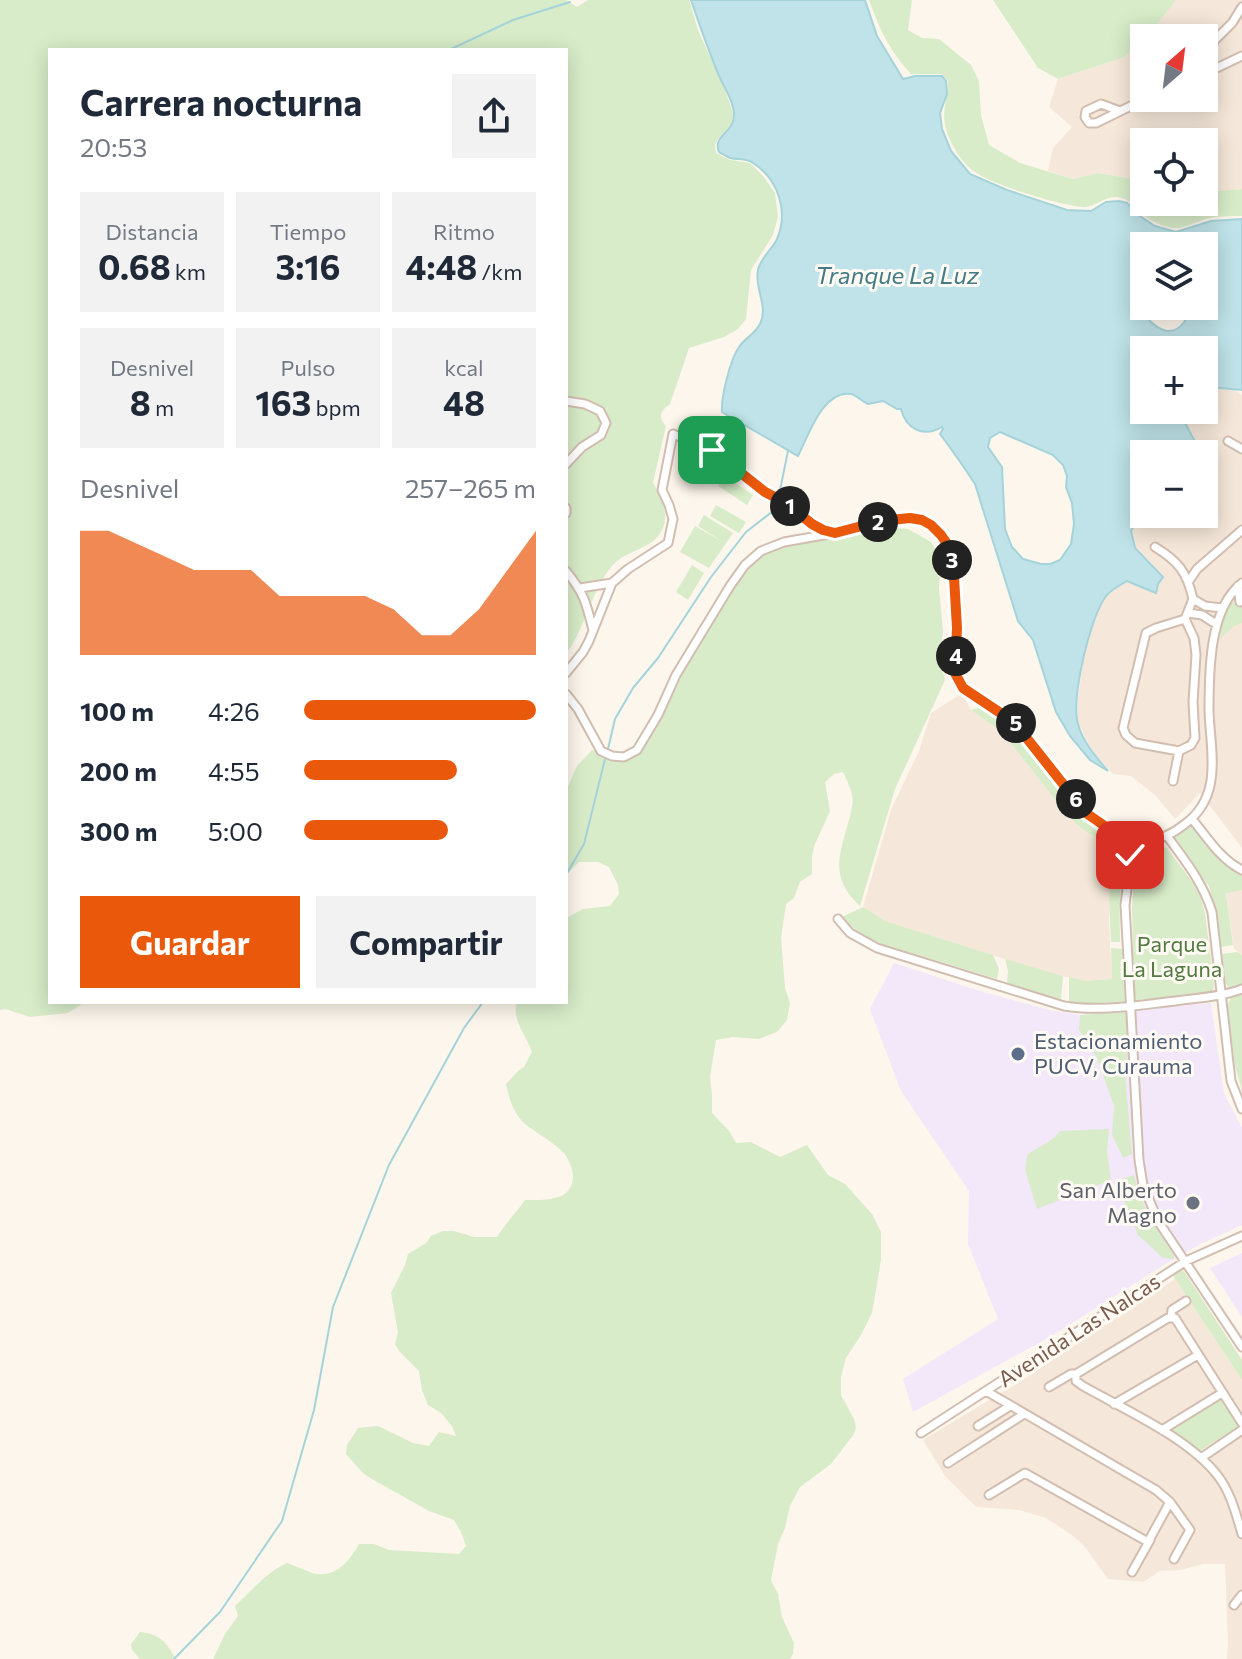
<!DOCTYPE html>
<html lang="es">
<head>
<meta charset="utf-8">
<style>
  body { margin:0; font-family:Commissioner,sans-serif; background:#f2f2f3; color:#1f2937; height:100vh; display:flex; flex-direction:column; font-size:30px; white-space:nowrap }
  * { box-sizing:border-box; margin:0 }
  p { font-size:26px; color:#747a83 }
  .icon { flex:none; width:44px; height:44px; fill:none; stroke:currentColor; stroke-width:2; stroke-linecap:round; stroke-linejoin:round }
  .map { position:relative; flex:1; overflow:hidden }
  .drawer { position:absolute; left:48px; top:48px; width:520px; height:956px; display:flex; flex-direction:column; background:#fff; border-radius:0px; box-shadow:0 4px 20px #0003 }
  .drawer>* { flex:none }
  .needle { width:52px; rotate:28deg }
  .tools { position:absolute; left:1130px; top:24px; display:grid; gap:16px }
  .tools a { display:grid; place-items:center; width:88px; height:88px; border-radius:0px; background:#fff; box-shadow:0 4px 20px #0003; font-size:40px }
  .pin { position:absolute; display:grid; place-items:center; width:68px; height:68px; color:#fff; margin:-34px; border-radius:16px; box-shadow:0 4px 12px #0006 }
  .km { position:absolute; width:40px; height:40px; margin:-20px; border-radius:50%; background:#222; color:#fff; font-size:22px; line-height:40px; text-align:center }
  .round { display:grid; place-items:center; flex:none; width:84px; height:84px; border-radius:0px; background:#f2f2f3 }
  .overview { display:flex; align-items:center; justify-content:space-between; height:136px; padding:0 32px }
  h1 { font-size:36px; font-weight:700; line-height:60px }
  .figures { display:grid; grid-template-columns:repeat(3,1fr); gap:12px; height:136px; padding:8px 32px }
  .figures div { display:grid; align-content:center; border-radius:0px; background:#f2f2f3; text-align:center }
  .figures b { font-size:34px; font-weight:700 }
  .figures small { font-size:22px; font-weight:400 }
  .figures p { font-size:22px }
  .chart { height:224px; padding:16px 32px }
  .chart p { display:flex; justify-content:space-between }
  .chart svg { width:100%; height:144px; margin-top:8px; fill:#ea580c; opacity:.7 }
  .primary-button { display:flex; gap:16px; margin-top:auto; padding:16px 32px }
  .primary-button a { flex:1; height:92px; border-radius:0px; background:#ea580c; color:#fff; font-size:32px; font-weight:700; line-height:92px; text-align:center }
  .primary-button a+a { background:#f2f2f3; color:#1f2937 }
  ul { padding:0 32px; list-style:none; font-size:26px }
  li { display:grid; grid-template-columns:128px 96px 1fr; align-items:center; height:60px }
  li i { height:20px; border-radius:10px; background:#ea580c }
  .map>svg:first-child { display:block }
</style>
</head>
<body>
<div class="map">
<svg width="1242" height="1659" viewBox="0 0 1242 1659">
  <rect width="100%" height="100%" fill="#fdf6ec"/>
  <path fill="#f5e8da" d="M1176 0H1242V189L1204 192V142H1144V183L1135 179 1098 173 1073 179 1048 171 1053 148 1072 127 1049 107 1058 79 1125 57 1144 38V98H1204V38H1144L1156 26Z
    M1209 387 1235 390 1242 395V848L1200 793 1175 819 1156 796 1131 776 1113 774 1096 755 1087 741 1078 723V698L1086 641 1105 597 1127 581 1156 593 1155 567 1146 560 1135 548 1131 531 1144 509V514H1204V454H1201L1189 434 1183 419 1181 410H1204V388Z
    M962 693 971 710 1003 733 1067 815 1082 829 1112 848 1109 921 1112 979 1086 981 1052 974 885 921 863 907 891 810 919 751 931 713Z
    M1242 890V955L1234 949 1226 892Z
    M1175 1279 1242 1380V1659H1227L1228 1642 1225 1564H1203L1181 1570 1160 1571 1143 1582 1108 1579 1085 1547 1072 1535 1046 1518 1019 1510 976 1507 945 1476 923 1440 1021 1381Z"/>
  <path fill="#f3e8fa" d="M894 963 977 990 1049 1010 1080 1015 1211 1003 1224 1093 1242 1128V1225L1199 1245 1162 1266 1055 1334 913 1412 903 1379 998 1319 968 1244 969 1191 901 1091 870 1009Z
    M1242 1253V1317L1210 1268Z"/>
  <path fill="#d8ecc9" d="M0 0H566L577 7 588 0H689C692 10 695 20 698 30 704 45 734 105 733 116 731 133 711 136 716 153L730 160 750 163 763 176 775 193 778 217 773 235 751 270 746 319 738 329 724 337 689 348 670 404C661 410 657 417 666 426L653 483C661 497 670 514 662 530 654 549 625 550 612 566 591 591 586 627 566 654V50H50V1002H85L68 1013 30 1017 5 1009 0 1010Z
    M869 0H912L908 30 922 38 939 39 971 65 979 81 981 115 989 145 1020 163 1073 179 1098 173 1135 179 1144 183V202H1204V192L1242 189V216C1230 216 1217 216 1205 219 1196 222 1185 228 1176 228 1165 228 1151 221 1142 214 1134 207 1129 198 1117 197 1104 196 1096 207 1083 207 1062 206 989 184 972 170 961 161 950 144 946 129 941 113 948 97 948 81L942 74H911C889 50 880 30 869 0Z
    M993 0H1176L1156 26 1125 57 1058 79 1038 68Z
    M725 476 753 495 747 505 718 486Z
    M716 505 746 522 739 533 710 516Z
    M704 515 733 533 709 568 680 552 695 526 723 542 698 526Z
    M869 526 908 529 931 542 936 550 940 573 939 588 943 631 939 661 945 680 895 789 860 906C824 873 844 847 852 807 855 795 848 783 843 772L834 774 825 782 830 811 815 844 812 856V874L800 882 794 898 786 904 781 938 785 988 790 1003 787 1020 777 1032 759 1039 733 1037 716 1040 710 1077 712 1095V1113L729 1131 736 1143 751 1142 780 1157 807 1145 828 1175 845 1184 872 1214 881 1232V1260L872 1313 861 1335 846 1358 841 1377V1395L854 1419 856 1428 854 1434 831 1464 800 1487 790 1506 785 1528 778 1544 771 1580 778 1594 782 1617 794 1643 793 1654 790 1659H213L225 1634 238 1616 235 1606C251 1591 267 1572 287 1563 296 1566 304 1570 312 1573 335 1579 349 1562 359 1544H374L389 1550 459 1554 466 1546 461 1532 454 1520 429 1511 370 1478 363 1473 346 1454 347 1445 358 1428 378 1426 413 1443 429 1446 439 1432 456 1436 452 1426 441 1413 428 1405 422 1390 419 1371 400 1352 395 1344 398 1332 391 1293 405 1265 408 1254 426 1243 431 1236 443 1231H454L474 1237H497C505 1224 516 1213 525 1200 544 1200 573 1202 573 1176 573 1169 568 1158 564 1153 552 1141 536 1133 524 1123 513 1113 509 1098 506 1084L518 1071 524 1067 532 1052C526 1035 511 1019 517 1002H566V918L583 909 610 906 619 894 618 885 609 867 598 862H579L566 875V791L577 766 592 750 616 755 634 753 729 589 756 556 792 543Z
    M692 565 704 573 688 600 676 592Z
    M1230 603H1233L1242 608V623L1234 626 1220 639C1218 626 1222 615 1230 603Z
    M985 706 1012 727 1083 817C1093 826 1113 835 1119 842 1131 855 1120 882 1120 897 1119 912 1120 927 1120 942H1111L1109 901 1112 848 1082 829 1067 815 1003 733 971 710Z
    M1188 825H1191L1222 861 1242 872V890L1226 893 1233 945 1221 947 1216 911 1209 886 1172 837Z
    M1158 843 1167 848 1194 884 1200 896 1205 913 1214 984 1213 990 1208 994 1137 1000 1134 997 1132 908 1135 862 1140 849 1145 845Z
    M863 907 885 921 993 955 999 969 997 979 882 944C866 937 853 930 842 917Z
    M1111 948 1122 949 1125 1001 1082 1005 1069 1003V977L1086 981 1112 979Z
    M1237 952 1242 955V984L1228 987 1225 983 1222 954Z
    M1005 959 1063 976 1061 999 1059 1000 1007 983 1008 971Z
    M1242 994V1091L1235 1066 1227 1005 1231 998Z
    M1123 1012 1126 1013 1127 1066 1125 1073 1132 1154 1123 1158 1112 1135 1114 1106 1097 1058 1079 1030 1080 1015Z
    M1109 1129 1107 1152 1111 1180 1037 1209 1025 1170 1027 1155C1038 1146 1052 1143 1060 1131Z
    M1134 1175C1142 1207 1156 1229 1174 1255V1259L1163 1258 1138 1235 1116 1181Z
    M1181 1270 1184 1271 1242 1360V1380L1173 1276Z
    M1218 1398 1223 1400 1238 1425 1237 1428 1199 1451 1172 1431 1173 1427Z
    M140 1632C160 1634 166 1642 176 1659H140L132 1650 131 1644Z"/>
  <path fill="#bfe3e8" stroke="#a5d3da" stroke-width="2" fill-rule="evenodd" d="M691 0H865L877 36 903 79 915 76H942L946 81 947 94 940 113 942 129 951 151 970 174 1007 190 1067 210 1091 211 1106 202 1119 201 1127 203 1140 216 1155 226 1176 232 1211 221 1242 219V390L1209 387 1204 388V350H1144V410H1181C1184 427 1195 438 1201 454H1144V509L1131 531 1135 548 1163 577 1158 584 1156 593 1127 581C1120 585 1111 590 1106 596 1090 617 1071 698 1078 724 1082 741 1097 758 1108 771L1090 760 1070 736 1056 712 1033 640 1018 621 975 484C964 467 952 450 940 434L943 429 942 427C923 438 906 429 901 409H897L883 401 868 404C863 402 856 395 851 394 823 389 808 437 798 456L722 412C721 397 730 360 739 347 745 338 755 334 760 324 769 306 754 289 758 270 761 257 772 250 777 239 789 211 778 179 753 163 747 158 738 160 730 158 726 156 722 154 719 152 712 135 735 133 734 114 734 102 725 89 720 78 709 53 700 26 691 0ZM1144 246H1204V306H1184L1185 321C1173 338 1159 331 1147 318L1149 306H1144ZM1000 432 1053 455 1063 465 1067 476 1066 487 1072 503 1074 524 1071 544 1060 560 1050 564H1041L1023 559 1012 547 1005 529 1002 467 988 447 990 438Z"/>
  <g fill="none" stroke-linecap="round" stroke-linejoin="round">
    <path stroke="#a5d3da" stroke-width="2" d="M449 50 513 20 570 2
      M779 495 788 451
      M608 749 615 719 633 688 658 658 711 577 746 532 777 508 778 501
      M566 875 584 844 606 755
      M174 1659 220 1612 282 1521 314 1410 333 1307 389 1165 464 1028 483 1002"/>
    <g stroke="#d1beb0" stroke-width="11">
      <path id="minor" d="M1204 51 1232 23 1242 7
        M1204 74 1242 56
        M1120 111 1101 104 1086 111 1085 117 1089 123H1096L1147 98
        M566 401 585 404 600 411 606 423 601 435 582 447 566 464
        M1228 441 1242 449
        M566 508V513
        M1155 547C1178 561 1187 572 1193 599
        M566 571C584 593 586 602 593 630
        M1189 581 1197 569 1242 530
        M1238 586 1240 602
        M580 588 612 583 628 569 668 543 673 519 669 505 662 490 673 434 712 450 765 492 786 503 812 524 832 532
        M1193 599 1205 606 1222 608
        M1188 613 1202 615 1216 624
        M1185 619 1194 638 1196 655 1193 702 1195 738 1191 745 1179 751 1135 743 1126 735 1123 728 1146 633 1156 628 1185 619 1193 599
        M566 673 583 652 589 641 612 583
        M566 694 578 709 601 751 612 756 624 757 637 750 658 715 676 675 730 586 745 565 761 551 784 542 835 533 881 521 900 518 922 520 931 525 941 535 948 545 953 560 957 628 955 673 963 688 1014 722 1086 813C1106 830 1131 843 1159 838 1169 836 1177 830 1185 824 1224 795 1210 750 1209 710 1209 672 1209 608 1242 583
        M1173 781 1179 751
        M1192 819C1207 837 1220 859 1242 870
        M1167 836C1186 862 1202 881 1212 912L1231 1081 1242 1109
        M1133 839 1125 905 1139 1160 1143 1185 1158 1221 1242 1347
        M838 919 850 933 877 948 1064 1006C1100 1012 1138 1005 1175 1001 1197 998 1221 997 1242 989
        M1171 1318 1172 1310 1186 1301
        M1076 1374V1381L1083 1386C1125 1410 1189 1438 1218 1476 1231 1493 1236 1514 1242 1534
        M1049 1387 1071 1374H1076L1168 1318H1175L1242 1423
        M986 1391 1156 1490 1170 1502 1148 1542 1025 1473 989 1495
        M1114 1404 1198 1355
        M978 1426 1010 1406
        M1162 1430 1222 1393
        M921 1433 1186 1261 1242 1236
        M1201 1458 1242 1430
        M948 1463 1024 1414
        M1170 1502 1190 1530 1174 1559
        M1132 1572 1150 1540
        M1234 1605 1242 1595"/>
    </g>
    <use href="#minor" stroke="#fff" stroke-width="7"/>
  </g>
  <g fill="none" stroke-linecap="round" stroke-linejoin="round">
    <g stroke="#fff" stroke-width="16">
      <path id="route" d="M712 450 765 492 786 503 812 524 823 530 835 533 881 521 910 518 922 520 931 525 941 535 948 545 953 560 957 628 955 673 963 688 1014 722 1086 813 1122 838 1127 845 1130 855"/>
    </g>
    <use href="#route" stroke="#ea580c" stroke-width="10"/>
  </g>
  <circle fill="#5c6f8a" stroke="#fffaf3" stroke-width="3" cx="1018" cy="1054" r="8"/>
  <circle fill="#6b7280" stroke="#fffaf3" stroke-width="3" cx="1193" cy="1203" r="8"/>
  <g text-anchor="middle" stroke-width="6" stroke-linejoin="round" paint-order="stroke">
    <g font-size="22" fill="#537a41" stroke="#fffaf3">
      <text x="1172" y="952">Parque<tspan x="1172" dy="25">La Laguna</tspan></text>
    </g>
    <g font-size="22" fill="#4e5e75" stroke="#fffaf3" text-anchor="start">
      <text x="1034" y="1049">Estacionamiento<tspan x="1034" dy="25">PUCV, Curauma</tspan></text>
    </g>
    <g font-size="22" fill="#5b616d" stroke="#fffaf3" text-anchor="end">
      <text x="1177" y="1198">San Alberto<tspan x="1177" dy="25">Magno</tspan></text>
    </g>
    <g font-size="22" fill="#7a5c4d" stroke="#fffaf3">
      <text transform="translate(1079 1330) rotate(-33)" y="8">Avenida Las Nalcas</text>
    </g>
    <g font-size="24" font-style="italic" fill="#437c86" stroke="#fffaf3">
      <text x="897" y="284">Tranque La Luz</text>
    </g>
  </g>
</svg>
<div class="tools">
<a><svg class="needle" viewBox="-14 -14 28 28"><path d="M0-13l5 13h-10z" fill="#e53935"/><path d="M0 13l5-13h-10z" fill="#747a83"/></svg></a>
<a><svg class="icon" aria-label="locate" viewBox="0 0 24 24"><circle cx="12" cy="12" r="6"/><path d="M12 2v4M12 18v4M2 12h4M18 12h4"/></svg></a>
<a><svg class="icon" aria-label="layers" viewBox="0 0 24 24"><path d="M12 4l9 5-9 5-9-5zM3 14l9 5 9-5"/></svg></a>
<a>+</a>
<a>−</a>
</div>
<div class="pin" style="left:712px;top:450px;background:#1e9e55"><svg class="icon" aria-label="arrive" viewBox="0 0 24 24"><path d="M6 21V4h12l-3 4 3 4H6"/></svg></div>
<div class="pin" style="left:1130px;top:855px;background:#d93025"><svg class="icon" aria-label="check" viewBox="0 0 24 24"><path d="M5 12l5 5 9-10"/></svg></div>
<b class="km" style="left:790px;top:506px">1</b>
<b class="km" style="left:878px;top:522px">2</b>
<b class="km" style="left:952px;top:560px">3</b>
<b class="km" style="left:956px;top:656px">4</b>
<b class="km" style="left:1016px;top:723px">5</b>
<b class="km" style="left:1076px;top:799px">6</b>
<section class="drawer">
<div class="overview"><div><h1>Carrera nocturna</h1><p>20:53</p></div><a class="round"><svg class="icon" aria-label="share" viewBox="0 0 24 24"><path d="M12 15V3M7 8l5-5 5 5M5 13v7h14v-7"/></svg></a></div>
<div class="figures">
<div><p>Distancia</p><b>0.68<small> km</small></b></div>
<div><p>Tiempo</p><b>3:16</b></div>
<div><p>Ritmo</p><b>4:48<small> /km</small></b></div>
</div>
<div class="figures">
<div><p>Desnivel</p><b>8<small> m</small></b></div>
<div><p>Pulso</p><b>163<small> bpm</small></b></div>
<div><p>kcal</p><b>48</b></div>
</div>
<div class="chart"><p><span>Desnivel</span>257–265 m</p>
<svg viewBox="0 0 160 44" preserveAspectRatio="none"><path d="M0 44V6L10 6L20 10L30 14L40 18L50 18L60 18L70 26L80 26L90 26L100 26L110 30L120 38L130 38L140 30L150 18L160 6V44z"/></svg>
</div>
<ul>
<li><b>100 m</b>4:26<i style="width:100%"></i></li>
<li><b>200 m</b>4:55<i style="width:66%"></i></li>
<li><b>300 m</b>5:00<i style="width:62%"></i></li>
</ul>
<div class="primary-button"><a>Guardar</a><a>Compartir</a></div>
</section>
</div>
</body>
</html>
